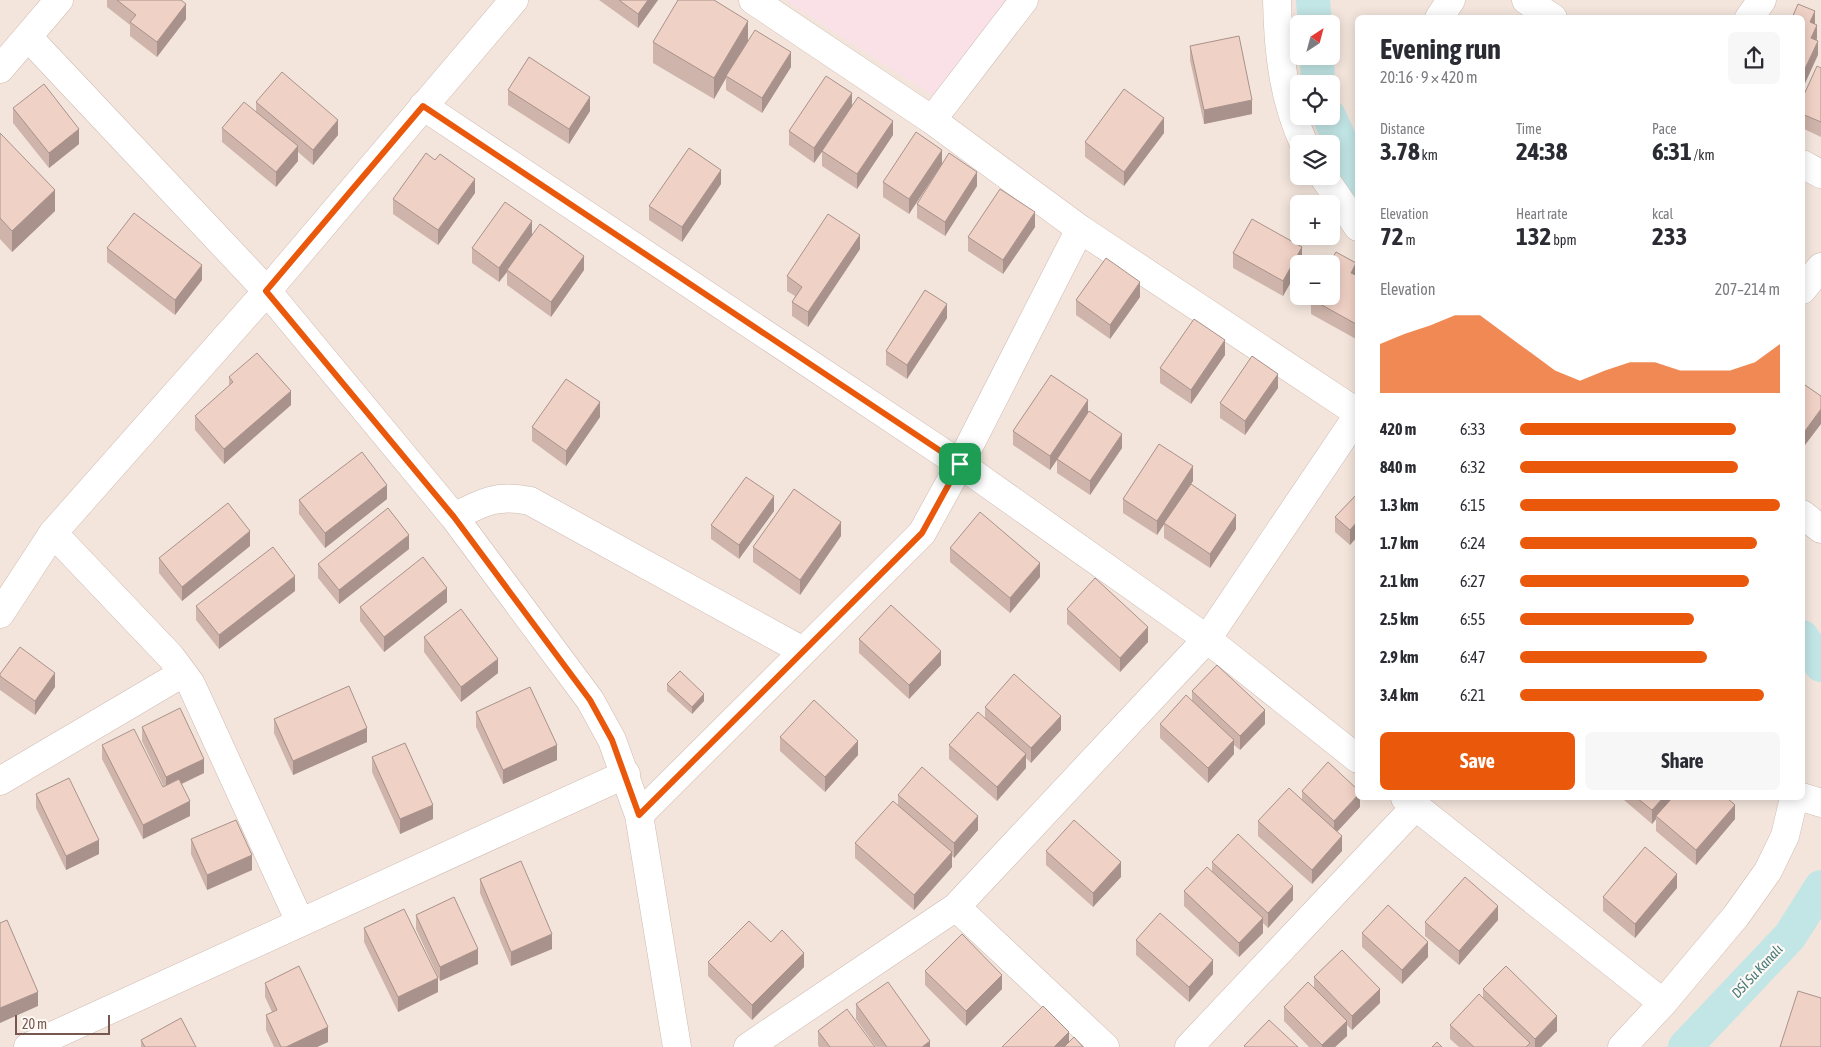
<!DOCTYPE html>
<html lang="en">
<head>
<meta charset="utf-8">
<style>
  body { margin:0; font-family:"Asap Condensed",sans-serif; background:#f7f7f7; color:#2b2b33; height:100vh; display:flex; flex-direction:column; font-size:19px; white-space:nowrap }
  * { box-sizing:border-box; margin:0 }
  p { font-size:16px; color:#7c7c81 }
  .icon { flex:none; width:28px; height:28px; fill:none; stroke:currentColor; stroke-width:2; stroke-linecap:round; stroke-linejoin:round }
  .map { position:relative; flex:1; overflow:hidden }
  .panel { position:absolute; left:1355px; top:15px; width:450px; height:785px; display:flex; flex-direction:column; background:#fff; border-radius:8px; box-shadow:0 2px 12px #0003 }
  .panel>* { flex:none }
  .needle { width:32px; rotate:36deg }
  .tools { position:absolute; left:1290px; top:15px; display:grid; gap:10px }
  .tools a { display:grid; place-items:center; width:50px; height:50px; border-radius:8px; background:#fff; box-shadow:0 2px 12px #0003; font-size:25px }
  .scale { position:absolute; left:15px; bottom:12px; width:95px; box-sizing:border-box; padding-left:5px; border:2px solid #775850; border-top:0; font-size:14px; line-height:18px; white-space:nowrap; color:#775850; -webkit-text-stroke:4px #fef9f4; paint-order:stroke }
  .pin { position:absolute; display:grid; place-items:center; width:42px; height:42px; color:#fff; margin:-21px; border-radius:10px; box-shadow:0 2px 8px #0006 }
  .round { display:grid; place-items:center; flex:none; width:52px; height:52px; border-radius:8px; background:#f7f7f7 }
  .summary { display:flex; align-items:center; justify-content:space-between; height:85px; padding:0 25px }
  h1 { font-size:28px; font-weight:700; line-height:38px }
  .figures { display:grid; grid-template-columns:repeat(3,1fr); gap:8px; height:85px; padding:5px 25px }
  .figures div { display:grid; align-content:center }
  .figures b { font-size:25px; font-weight:700 }
  .figures small { font-size:14px; font-weight:400 }
  .figures p { font-size:14px }
  .chart { height:140px; padding:10px 25px }
  .chart p { display:flex; justify-content:space-between }
  .chart svg { width:100%; height:90px; margin-top:5px; fill:#ea580c; opacity:.7 }
  .primary-button { display:flex; gap:10px; margin-top:auto; padding:10px 25px }
  .primary-button a { flex:1; height:58px; border-radius:8px; background:#ea580c; color:#fff; font-size:20px; font-weight:700; line-height:58px; text-align:center }
  .primary-button a+a { background:#f7f7f7; color:#2b2b33 }
  ul { padding:0 25px; list-style:none; font-size:16px }
  li { display:grid; grid-template-columns:80px 60px 1fr; align-items:center; height:38px }
  li i { height:12px; border-radius:6px; background:#ea580c }
  .map>svg:first-child { display:block }
</style>
</head>
<body>
<div class="map">
<svg width="1821" height="1047" viewBox="0 0 1821 1047">
  <rect width="100%" height="100%" fill="#fcf4ed"/>
  <path fill="#f3e5dc" fill-rule="evenodd" d="M0 0H1821V1047H0ZM1358 18H1802V798H1358ZM1299 24H1331V56H1299ZM1299 84H1331V116H1299ZM1299 144H1331V176H1299ZM1299 204H1331V236H1299ZM1299 264H1331V296H1299Z"/>
  <path fill="#f9e1e7" d="M785 0H1025L944 103Z"/>
  <g fill="none" stroke-linecap="round" stroke-linejoin="round">
    <path stroke="#c2e5e5" stroke-width="34" d="M1313 0 1315 24
      M1317 56 1318 84
      M1329 116 1358 180
      M1802 637 1821 665
      M1685 1047 1790 936 1821 887"/>
    <g stroke="#cebab2" stroke-width="29">
      <path id="street" d="M1526 0 1553 18
        M1439 18 1451 0
        M1749 18 1762 0
        M28 37 267 291 454 517 590 700 612 740 639 815 677 1047
        M423 106 960 464 1207 639 1358 759
        M932 120 1024 0
        M1802 164 1821 174
        M1802 290 1821 267
        M1802 514 1821 529
        M454 517C483 502 497 494 530 501L803 651
        M53 533 171 657 191 684 300 922
        M0 781 183 673
        M1405 798 1663 1003
        M639 815 922 533 960 464 1080 229
        M956 907 1105 1047
        M28 1047 626 774
        M748 1047 956 907 1207 639 1358 415
        M1189 1047 1416 806"/>
    </g>
    <g stroke="#d3bdb2" stroke-width="29">
      <path id="secondary" d="M753 0 932 120 1080 229 1358 413
        M1277 0C1278 50 1283 98 1304 144
        M0 69 59 0
        M1323 176 1358 227
        M0 614 53 533 267 291 514 0
        M1802 797 1821 803
        M1622 1047 1663 1003 1736 916 1768 871 1785 836 1794 798"/>
    </g>
    <use href="#street" stroke="#fff" stroke-width="28"/>
    <use href="#secondary" stroke="#fff" stroke-width="28"/>
  </g>
  <path fill="#ceb4aa" d="M107 0H181L186 19 157 57 130 36V25L107 7Z
    M599 0H658L638 28Z
    M748 41 791 67 762 113 726 90V78L714 99 653 63V42Z
    M1190 46 1252 114 1204 124 1190 60Z
    M1821 68V137L1802 128V99Z
    M508 90 590 111 569 144 508 105Z
    M256 102 338 135 313 165 298 152V161L276 187 222 142V128L256 112Z
    M852 107 893 135 857 189 822 166V152L814 163 789 145V131Z
    M13 108 79 144 49 168 13 123Z
    M0 133 55 211 12 252 0 239Z
    M1164 133 1124 186 1085 157V142Z
    M942 164 909 214 883 197V182Z
    M721 184 682 242 649 220V206Z
    M977 186 945 236 917 218V204Z
    M475 193 438 245 393 214V199Z
    M1035 227 1003 274 968 251V237Z
    M532 234 584 270 551 317 507 285V272L499 282 472 263V248Z
    M107 248 202 280 175 315 107 262Z
    M860 249 808 327 792 316V302L795 296 787 291V276Z
    M1233 253 1302 262 1283 296 1233 268Z
    M1356 275 1358 276 1356 339 1311 314V299Z
    M1140 297 1110 339 1076 315V300Z
    M947 318 907 379 886 365V351Z
    M1225 355 1191 404 1160 383V368Z
    M229 377 291 405 224 464 195 430V416L229 386Z
    M1278 388 1245 435 1220 418V403Z
    M1088 412 1122 448 1090 495 1057 473V460L1050 470 1013 445V431Z
    M600 417 566 466 532 441V427Z
    M1193 481 1178 503 1236 529 1210 568 1164 538V524L1157 535 1123 513V499Z
    M1358 493V539L1356 538 1350 545 1335 532V517Z
    M387 499 325 548 299 514V500Z
    M774 511 739 559 711 539V525Z
    M841 536 800 595 753 562V547Z
    M250 546 182 601 159 573V558Z
    M950 548 1040 577 1010 613 950 562Z
    M409 549 339 604 318 578V564Z
    M295 591 219 649 196 620V606Z
    M447 602 384 652 360 621V607Z
    M1067 609 1148 642 1120 672 1067 624Z
    M424 637 498 673 461 702 424 652Z
    M859 639 941 665 909 699 859 653Z
    M0 674 55 687 35 715 0 690Z
    M667 684 704 701 692 714 667 691Z
    M1192 691 1265 724 1240 750 1234 745V754L1208 783 1160 738V724L1192 700Z
    M985 707 1061 730 1031 763 1026 758V768L997 801 949 759V745L985 718Z
    M476 712 557 760 503 784 476 727Z
    M274 719 367 742 293 775 274 733Z
    M142 727 204 773 182 784 190 816 143 839 102 759V745L163 787H164L142 741Z
    M780 737 858 755 825 792 780 751Z
    M372 757 433 819 400 834 372 772Z
    M1302 791 1360 798V807L1337 832 1342 851 1312 884 1258 836V821L1302 799Z
    M36 794 99 854 66 870 36 808Z
    M898 795 978 830 954 858 952 856V867L914 910 855 858V843L898 805Z
    M1624 798H1727L1735 819 1696 865 1656 831V819L1652 824 1624 800Z
    M191 839 252 870 207 890 191 854Z
    M1046 851 1121 877 1093 907 1046 865Z
    M1212 862 1293 900 1268 928 1263 923V933L1239 957 1184 906V891L1212 871Z
    M480 879 552 949 511 966 480 893Z
    M1677 888 1635 938 1603 911V897Z
    M416 915 478 964 440 981 416 929Z
    M1498 920 1459 965 1425 936V922Z
    M364 928 438 992 398 1012 364 942Z
    M1362 933 1428 957 1402 984 1362 947Z
    M1136 940 1213 974 1189 1002 1136 955Z
    M771 942 804 967 752 1020 708 976V962Z
    M925 971 1002 989 966 1026 925 985Z
    M1314 977 1380 1003 1352 1030 1347 1025V1036L1335 1047H1309L1284 1021V1007L1314 988Z
    M265 983 328 1042 317 1047H274L266 1030V1015L272 1012 265 997Z
    M1483 989 1557 1031 1541 1047H1459L1450 1039V1025L1483 999Z
    M856 1004 930 1047H876L856 1019Z
    M818 1031 875 1047H819L818 1045Z
    M141 1040 196 1047H141Z"/>
  <path fill="#a8928b" d="M648 0H658L638 28V14Z
    M186 4V19L157 57V42Z
    M1815 11V26L1810 22Z
    M748 21V42L726 76V78L714 99V78Z
    M1817 25V39L1811 52V38Z
    M1818 41V55L1802 90V75Z
    M791 52V67L762 113V98Z
    M852 93V108L814 163V148Z
    M590 97V111L569 144V129Z
    M1252 100V114L1204 124V110Z
    M1164 118V133L1124 186V172Z
    M338 120V135L313 165V150Z
    M893 121V135L857 189V174Z
    M79 129V144L49 168V153Z
    M298 146V161L276 187V172Z
    M942 150V164L909 214V199Z
    M721 170V184L682 242V227Z
    M977 172V186L945 236V222Z
    M475 179V193L438 245V230Z
    M55 190V211L12 252V231Z
    M1035 212V227L1003 274V260Z
    M532 221V236L507 270V272L499 282V268Z
    M860 235V249L808 327V312Z
    M1302 247V262L1301 264H1299V268L1283 296V281Z
    M584 256V270L551 317V302Z
    M1356 263V278L1351 273Z
    M202 265V280L175 315V300Z
    M1140 282V297L1110 339V325Z
    M947 304V318L907 379V365Z
    M1358 322V336L1356 339V324Z
    M1225 340V355L1191 404V390Z
    M1278 374V388L1245 435V421Z
    M291 391V405L224 464V449Z
    M1088 400V414L1050 470V456Z
    M600 402V417L566 466V451Z
    M1821 409V424L1802 449V435Z
    M1122 434V448L1090 495V481Z
    M1193 466V481L1157 535V521Z
    M387 485V499L325 548V533Z
    M774 496V511L739 559V545Z
    M1236 515V529L1210 568V554Z
    M841 522V536L800 595V580Z
    M1356 523V538L1350 545V530Z
    M250 531V546L182 601V587Z
    M409 535V549L339 604V590Z
    M1040 563V577L1010 613V598Z
    M295 576V591L219 649V635Z
    M447 588V602L384 652V637Z
    M1148 627V642L1120 672V658Z
    M941 651V665L909 699V685Z
    M498 659V673L461 702V687Z
    M55 673V687L35 715V701Z
    M704 694V701L692 714V707Z
    M1265 710V724L1240 750V736Z
    M1061 716V730L1031 763V748Z
    M367 728V742L293 775V761Z
    M1234 740V754L1208 783V768Z
    M858 741V755L825 792V777Z
    M557 745V760L503 784V770Z
    M1026 754V768L997 801V787Z
    M204 759V773L166 791V777Z
    M1358 795V798H1360V807L1334 835V821Z
    M1663 798H1675L1656 816V819L1652 824V810Z
    M190 801V816L143 839V825Z
    M433 805V819L400 834V819Z
    M1735 805V819L1696 865V850Z
    M978 816V830L954 858V843Z
    M1342 836V851L1312 884V870Z
    M99 840V854L66 870V856Z
    M952 852V867L914 910V895Z
    M252 855V870L207 890V875Z
    M1121 862V877L1093 907V893Z
    M1677 874V888L1635 938V924Z
    M1293 886V900L1268 928V913Z
    M1498 906V920L1459 965V951Z
    M1263 918V933L1239 957V943Z
    M552 934V949L511 966V952Z
    M1428 942V957L1402 984V970Z
    M478 949V964L440 981V967Z
    M804 953V967L752 1020V1005Z
    M1213 960V974L1189 1002V987Z
    M1002 975V989L966 1026V1011Z
    M438 978V992L398 1012V997Z
    M1380 989V1003L1352 1030V1016Z
    M38 992V1006L0 1023V1008Z
    M1557 1016V1031L1541 1047H1535V1039Z
    M1347 1021V1036L1335 1047H1322V1045Z
    M328 1027V1042L317 1047H286Z
    M1069 1032V1046L1068 1047H1054Z
    M930 1041V1047H922Z"/>
  <path fill="#f0d1c6" stroke="#a8928b" d="M117 0H181L186 4 157 42 130 22 136 15Z
    M619 0H648L638 14Z
    M678 0H714L748 21 714 78 653 42Z
    M1798 4 1815 11 1810 22 1817 25 1811 38 1818 41 1802 75V18H1792Z
    M755 30 791 52 762 98 726 76Z
    M1239 36 1252 100 1204 110 1190 46Z
    M529 57 590 97 569 129 508 90Z
    M1817 66 1821 68V122L1802 114V99Z
    M282 72 338 120 313 150 256 102Z
    M826 76 852 93 814 148 789 131Z
    M44 84 79 129 49 153 13 108Z
    M1124 89 1164 118 1124 172 1085 142Z
    M858 97 893 121 857 174 822 151Z
    M244 102 298 146 276 172 222 128Z
    M916 132 942 150 909 199 883 182Z
    M0 133 55 190 12 231 0 218Z
    M689 148 721 170 682 227 649 206Z
    M426 153 435 160 440 154 475 179 438 230 393 199Z
    M949 153 977 172 945 222 917 204Z
    M1000 189 1035 212 1003 260 968 237Z
    M505 202 532 221 499 268 472 248Z
    M134 213 202 265 175 300 107 248Z
    M828 214 860 235 808 312 792 302 802 287 787 276Z
    M1252 219 1302 247 1283 281 1233 253Z
    M540 224 584 256 551 302 507 270Z
    M1336 252 1356 263 1351 273 1358 276V322L1356 324 1311 299 1312 296H1331V264H1329Z
    M1106 258 1140 282 1110 325 1076 300Z
    M925 290 947 304 907 365 886 351Z
    M1194 319 1225 340 1191 390 1160 368Z
    M257 353 291 391 224 449 195 416 233 382 229 377Z
    M1252 356 1278 374 1245 421 1220 403Z
    M1051 375 1088 400 1050 456 1013 431Z
    M566 379 600 402 566 451 532 427Z
    M1802 383 1821 396V409L1802 435Z
    M1089 411 1122 434 1090 481 1057 459Z
    M1159 444 1193 466 1157 521 1123 499Z
    M362 452 387 485 325 533 299 500Z
    M746 477 774 496 739 545 711 525Z
    M1191 484 1236 515 1210 554 1164 523Z
    M794 489 841 522 800 580 753 547Z
    M1358 493V524L1356 523 1350 530 1335 517Z
    M228 503 250 531 182 587 159 558Z
    M388 508 409 535 339 590 318 564Z
    M980 512 1040 563 1010 598 950 548Z
    M273 547 295 576 219 635 196 606Z
    M423 557 447 588 384 637 360 607Z
    M1095 578 1148 627 1120 658 1067 609Z
    M891 605 941 651 909 685 859 639Z
    M461 609 498 659 461 687 424 637Z
    M20 647 55 673 35 701 0 676V674Z
    M1217 665 1265 710 1240 736 1192 691Z
    M680 671 704 694 692 707 667 684Z
    M1014 674 1061 716 1031 748 985 707Z
    M349 686 367 728 293 761 274 719Z
    M530 687 557 745 503 770 476 712Z
    M1186 695 1234 740 1208 768 1160 724Z
    M814 700 858 741 825 777 780 737Z
    M180 708 204 759 166 777 142 727Z
    M978 712 1026 754 997 787 949 745Z
    M134 729 163 787 179 779 190 801 143 825 102 745Z
    M405 743 433 805 400 819 372 757Z
    M1328 762 1358 790V795L1334 821 1302 791Z
    M922 767 978 816 954 843 898 795Z
    M69 778 99 840 66 856 36 794Z
    M1289 788 1342 836 1312 870 1258 821Z
    M1637 798H1663L1652 810Z
    M1672 798H1727L1735 805 1696 850 1656 816Z
    M893 801 952 852 914 895 855 843Z
    M236 820 252 855 207 875 191 839Z
    M1074 820 1121 862 1093 893 1046 851Z
    M1238 834 1293 886 1268 913 1212 862Z
    M1645 847 1677 874 1635 924 1603 897Z
    M521 861 552 934 511 952 480 879Z
    M1207 867 1263 918 1239 943 1184 891Z
    M1465 877 1498 906 1459 951 1425 922Z
    M454 897 478 949 440 967 416 915Z
    M1388 905 1428 942 1402 970 1362 933Z
    M404 909 438 978 398 997 364 928Z
    M1160 913 1213 960 1189 987 1136 940Z
    M7 920 38 992 0 1008V923Z
    M749 921 771 942 782 930 804 953 752 1005 708 962Z
    M962 934 1002 975 966 1011 925 971Z
    M1342 950 1380 989 1352 1016 1314 977Z
    M299 966 328 1027 286 1047H281L266 1015 277 1010 265 983Z
    M1506 966 1557 1016 1535 1039 1483 989Z
    M888 982 930 1041 922 1047H887L856 1004Z
    M1308 982 1347 1021 1322 1045 1284 1007Z
    M1798 991 1821 998V1047H1780Z
    M1479 994 1530 1043 1526 1047H1474L1450 1025Z
    M1043 1006 1069 1032 1054 1047H1002Z
    M847 1009 875 1047H830L818 1031Z
    M181 1018 196 1047H145L141 1040Z
    M1269 1020 1298 1047H1246L1244 1046Z
    M1074 1037 1083 1047H1064Z
    M1437 1042 1442 1047H1432Z"/>
  <g fill="none" stroke-linecap="round" stroke-linejoin="round">
    <g stroke="#fff" stroke-width="10">
      <path id="route" d="M423 106 960 464 922 533 639 815 612 740 590 700 454 517 266 291Z"/>
    </g>
    <use href="#route" stroke="#ea580c" stroke-width="6"/>
  </g>
  <g text-anchor="middle" stroke-width="4.5" stroke-linejoin="round" paint-order="stroke">
    <g font-size="14" font-style="italic" fill="#44787a" stroke="#fef9f4">
      <text transform="translate(1757 971) rotate(-47)" y="5">DSİ Su Kanalı</text>
    </g>
  </g>
</svg>
<div class="tools">
<a><svg class="needle" viewBox="-14 -14 28 28"><path d="M0-13l5 13h-10z" fill="#e53935"/><path d="M0 13l5-13h-10z" fill="#7c7c81"/></svg></a>
<a><svg class="icon" aria-label="locate" viewBox="0 0 24 24"><circle cx="12" cy="12" r="6"/><path d="M12 2v4M12 18v4M2 12h4M18 12h4"/></svg></a>
<a><svg class="icon" aria-label="layers" viewBox="0 0 24 24"><path d="M12 4l9 5-9 5-9-5zM3 14l9 5 9-5"/></svg></a>
<a>+</a>
<a>−</a>
</div>
<div class="scale">20 m</div>
<div class="pin" style="left:960px;top:464px;background:#1e9e55"><svg class="icon" aria-label="arrive" viewBox="0 0 24 24"><path d="M6 21V4h12l-3 4 3 4H6"/></svg></div>
<section class="panel">
<div class="summary"><div><h1>Evening run</h1><p>20:16 · 9 × 420 m</p></div><a class="round"><svg class="icon" aria-label="share" viewBox="0 0 24 24"><path d="M12 15V3M7 8l5-5 5 5M5 13v7h14v-7"/></svg></a></div>
<div class="figures">
<div><p>Distance</p><b>3.78<small> km</small></b></div>
<div><p>Time</p><b>24:38</b></div>
<div><p>Pace</p><b>6:31<small> /km</small></b></div>
</div>
<div class="figures">
<div><p>Elevation</p><b>72<small> m</small></b></div>
<div><p>Heart rate</p><b>132<small> bpm</small></b></div>
<div><p>kcal</p><b>233</b></div>
</div>
<div class="chart"><p><span>Elevation</span>207–214 m</p>
<svg viewBox="0 0 160 44" preserveAspectRatio="none"><path d="M0 44V20L10 15L20 11L30 6L40 6L50 15L60 24L70 33L80 38L90 33L100 29L110 29L120 33L130 33L140 33L150 29L160 20V44z"/></svg>
</div>
<ul>
<li><b>420 m</b>6:33<i style="width:83%"></i></li>
<li><b>840 m</b>6:32<i style="width:84%"></i></li>
<li><b>1.3 km</b>6:15<i style="width:100%"></i></li>
<li><b>1.7 km</b>6:24<i style="width:91%"></i></li>
<li><b>2.1 km</b>6:27<i style="width:88%"></i></li>
<li><b>2.5 km</b>6:55<i style="width:67%"></i></li>
<li><b>2.9 km</b>6:47<i style="width:72%"></i></li>
<li><b>3.4 km</b>6:21<i style="width:94%"></i></li>
</ul>
<div class="primary-button"><a>Save</a><a>Share</a></div>
</section>
</div>
</body>
</html>
